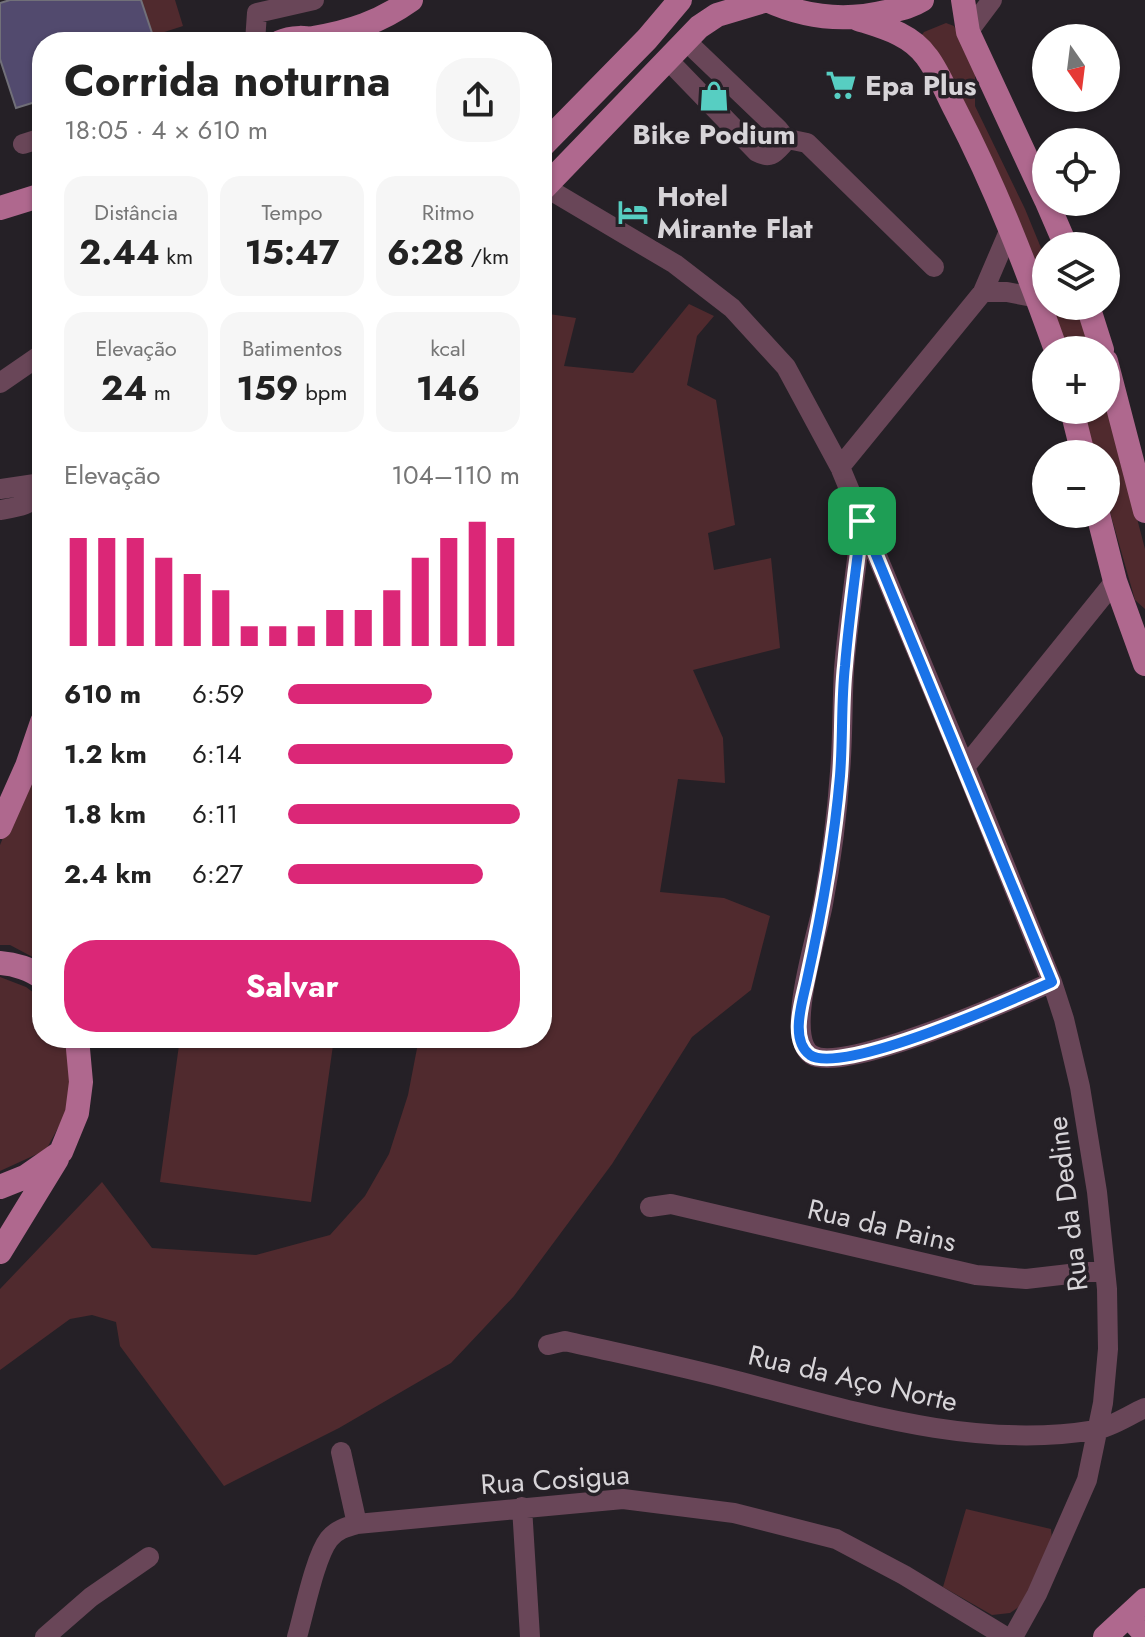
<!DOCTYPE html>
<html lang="pt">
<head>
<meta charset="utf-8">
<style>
  body { margin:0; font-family:Jost,sans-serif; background:#f6f6f6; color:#222; height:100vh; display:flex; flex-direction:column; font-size:30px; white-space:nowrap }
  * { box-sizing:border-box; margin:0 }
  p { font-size:26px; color:#767676 }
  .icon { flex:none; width:44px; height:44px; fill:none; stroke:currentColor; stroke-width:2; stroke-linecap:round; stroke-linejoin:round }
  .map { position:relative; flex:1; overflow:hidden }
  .sheet { position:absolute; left:32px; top:32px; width:520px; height:1016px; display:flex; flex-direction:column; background:#fff; border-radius:32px; box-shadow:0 2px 6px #0004 }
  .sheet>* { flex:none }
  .needle { width:52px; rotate:166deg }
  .controls { position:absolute; left:1032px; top:24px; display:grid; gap:16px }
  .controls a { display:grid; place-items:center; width:88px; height:88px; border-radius:50%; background:#fff; box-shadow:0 2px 6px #0004; font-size:40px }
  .pin { position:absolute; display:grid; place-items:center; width:68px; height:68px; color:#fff; margin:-34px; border-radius:16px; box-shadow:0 4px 12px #0006 }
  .round { display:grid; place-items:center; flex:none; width:84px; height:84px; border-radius:32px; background:#f6f6f6 }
  .headline { display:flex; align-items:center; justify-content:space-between; height:136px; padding:0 32px }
  h1 { font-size:44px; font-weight:700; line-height:60px }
  .metrics { display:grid; grid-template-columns:repeat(3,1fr); gap:12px; height:136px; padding:8px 32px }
  .metrics div { display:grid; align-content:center; border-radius:20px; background:#f6f6f6; text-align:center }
  .metrics b { font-size:34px; font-weight:700 }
  .metrics small { font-size:22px; font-weight:400 }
  .metrics p { font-size:22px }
  .chart { height:224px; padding:16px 32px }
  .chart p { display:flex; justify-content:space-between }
  .chart svg { width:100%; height:144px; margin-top:8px; stroke:#db2777; stroke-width:6 }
  .action { display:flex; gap:16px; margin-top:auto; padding:16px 32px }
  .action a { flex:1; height:92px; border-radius:32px; background:#db2777; color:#fff; font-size:32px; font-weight:700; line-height:92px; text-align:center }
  ul { padding:0 32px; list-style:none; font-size:26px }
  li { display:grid; grid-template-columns:128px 96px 1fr; align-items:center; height:60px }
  li i { height:20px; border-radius:10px; background:#db2777 }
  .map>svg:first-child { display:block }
</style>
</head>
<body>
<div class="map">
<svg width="1145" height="1637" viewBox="0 0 1145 1637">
  <rect width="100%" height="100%" fill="#252026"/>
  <path fill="#502a2e" d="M138 0H175L183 26 149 37Z
    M946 23 954 26 975 71V106L1025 209 1046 260V294L921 36 924 32Z
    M689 304 714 316 697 336 687 385 716 400 735 525 708 533 714 570 771 558 780 648 693 670 723 738 725 783 678 779 660 892 724 898 770 916 751 990 692 1037 612 1164 514 1296 451 1363 339 1428 224 1486 120 1346 116 1322 92 1315 70 1319 0 1370V1289L102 1182 152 1248 256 1255 330 1235 365 1196 389 1154 408 1095 419 1038H542V313L576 318 564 366 633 373Z
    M1051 306H1064L1081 321 1087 338 1082 349 1070 350 1066 347Z
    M1091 410H1104L1110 415 1145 549V609L1135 600 1106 498V454H1094L1085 420Z
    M42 742V962L10 945H0V845Z
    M0 977 26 987 42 999V1038H66L71 1086 66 1113 46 1150 0 1171Z
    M180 1038H334L311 1202 160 1182Z
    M966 1509 1051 1529 1052 1540 1023 1604 1010 1613 992 1615 943 1587Z"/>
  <path fill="#524a6e" stroke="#717079" stroke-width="2" d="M10 0H141L155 42H42V100L16 108 0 59V3Z"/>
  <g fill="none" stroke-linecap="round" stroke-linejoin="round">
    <path stroke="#694658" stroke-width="20" d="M968 32 992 0
      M255 42 257 13 314 0
      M669 61 757 152C770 159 774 154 783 144L782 134 778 129 686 41
      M783 138 807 143 934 267
      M23 144 42 138
      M545 187 675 264 732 308 786 367 840 467 965 767 1052 982 1064 1019 1080 1087 1097 1192 1107 1289 1108 1349 1103 1403 1087 1480 1037 1594 1013 1637
      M983 292H1007L1038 298
      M0 383 42 354
      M840 467 983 292 1010 229
      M0 489 42 483
      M0 510C19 507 30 506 42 491
      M861 525C856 573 848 621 844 669 842 704 843 738 840 772 837 816 831 861 823 904 818 933 783 1038 812 1055 844 1074 1014 999 1052 982
      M965 767 1115 581
      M650 1207 671 1204 976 1275 1026 1279 1104 1270
      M548 1345 565 1341C622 1354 680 1366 737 1381 853 1411 974 1450 1095 1430 1112 1427 1129 1415 1145 1408
      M341 1452 357 1524
      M522 1507 530 1637
      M45 1637 91 1597 149 1557
      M297 1637C304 1613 315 1557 329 1539 336 1530 346 1527 357 1524L623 1499 734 1513 836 1539 904 1575 1006 1637"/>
    <path stroke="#af688e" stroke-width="24" d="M767 0C806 18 844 22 886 12 899 9 911 7 922 0
      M963 0 968 32 1046 200
      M858 19C883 27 911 34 927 57 939 73 947 94 956 111 996 188 1027 269 1056 350
      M313 38C350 32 380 22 411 0
      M280 42C290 37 309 36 318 42
      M542 146 647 39 680 0
      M542 190 699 27 717 15 767 0
      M1047 202 1066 246
      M0 208 42 195
      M1088 306 1102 350
      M1106 361 1145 511
      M1072 410 1083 454
      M1098 514 1115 581 1145 664
      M0 827 27 766 42 722
      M0 963C14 964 32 969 42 978
      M0 1187 25 1177 61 1152 77 1113 81 1082 77 1038
      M0 1252 57 1159
      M1131 1613 1136 1624 1145 1634
      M1105 1637 1145 1600"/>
  </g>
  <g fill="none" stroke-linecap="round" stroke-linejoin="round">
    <g stroke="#fff" stroke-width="16">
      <path id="route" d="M862 521 1052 982C1014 999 842 1076 810 1055 789 1040 803 1000 807 980 822 912 834 845 840 776 843 739 841 702 845 666 849 618 856 569 862 521Z"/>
    </g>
    <use href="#route" stroke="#1a73e8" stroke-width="10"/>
  </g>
  <defs>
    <g id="supermarket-bare" transform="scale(2.4)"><path d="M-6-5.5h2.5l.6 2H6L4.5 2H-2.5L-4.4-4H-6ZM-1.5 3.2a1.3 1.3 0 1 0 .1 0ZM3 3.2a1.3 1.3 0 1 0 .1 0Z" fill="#57cec2" stroke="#252026" stroke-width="2.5" paint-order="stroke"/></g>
    <g id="shop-bare" transform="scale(2.4)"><path d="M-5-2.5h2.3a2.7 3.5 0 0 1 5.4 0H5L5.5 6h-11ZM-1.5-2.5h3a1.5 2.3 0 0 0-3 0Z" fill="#57cec2" stroke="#252026" stroke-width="2.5" paint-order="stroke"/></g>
    <g id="hotel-bare" transform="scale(2.4)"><path d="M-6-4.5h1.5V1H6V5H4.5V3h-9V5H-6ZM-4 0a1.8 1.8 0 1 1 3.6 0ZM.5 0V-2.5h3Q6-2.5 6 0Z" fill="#57cec2" stroke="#252026" stroke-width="2.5" paint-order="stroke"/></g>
  </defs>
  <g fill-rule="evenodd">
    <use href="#supermarket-bare" x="841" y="85"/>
    <use href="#shop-bare" x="714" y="96"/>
    <use href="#hotel-bare" x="633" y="212"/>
  </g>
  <g text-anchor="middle" stroke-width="7" stroke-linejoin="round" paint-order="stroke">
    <g font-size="28" font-weight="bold" fill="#d7d4d8" stroke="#252026" text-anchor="start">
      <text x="865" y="95">Epa Plus</text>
      <text x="714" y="144" text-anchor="middle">Bike Podium</text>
      <text x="657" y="206">Hotel<tspan x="657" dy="32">Mirante Flat</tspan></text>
    </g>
    <g font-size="28" fill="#d7d4d8" stroke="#252026">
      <text transform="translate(1067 1204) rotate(-97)" y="10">Rua da Dedine</text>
      <text transform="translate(882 1225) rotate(13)" y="10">Rua da Pains</text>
      <text transform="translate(853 1378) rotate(13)" y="10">Rua da Aço Norte</text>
      <text transform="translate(555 1479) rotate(-4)" y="10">Rua Cosigua</text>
    </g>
  </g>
</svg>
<div class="controls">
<a><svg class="needle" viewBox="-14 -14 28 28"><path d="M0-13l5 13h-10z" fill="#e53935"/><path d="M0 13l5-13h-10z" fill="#767676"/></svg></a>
<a><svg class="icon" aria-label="locate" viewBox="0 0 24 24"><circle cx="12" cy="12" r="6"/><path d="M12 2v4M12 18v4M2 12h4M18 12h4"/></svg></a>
<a><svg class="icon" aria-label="layers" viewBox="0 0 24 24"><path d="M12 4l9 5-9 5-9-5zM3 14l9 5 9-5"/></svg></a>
<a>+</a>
<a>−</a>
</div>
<div class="pin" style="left:862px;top:521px;background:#1e9e55"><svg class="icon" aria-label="arrive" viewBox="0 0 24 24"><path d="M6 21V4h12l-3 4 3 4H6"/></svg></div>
<section class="sheet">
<div class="headline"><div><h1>Corrida noturna</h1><p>18:05 · 4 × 610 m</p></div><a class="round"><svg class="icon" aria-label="share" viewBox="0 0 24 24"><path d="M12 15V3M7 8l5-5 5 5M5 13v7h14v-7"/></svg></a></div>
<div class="metrics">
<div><p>Distância</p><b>2.44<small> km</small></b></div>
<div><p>Tempo</p><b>15:47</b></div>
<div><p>Ritmo</p><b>6:28<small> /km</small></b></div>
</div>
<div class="metrics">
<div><p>Elevação</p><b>24<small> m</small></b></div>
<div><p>Batimentos</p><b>159<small> bpm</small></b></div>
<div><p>kcal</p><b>146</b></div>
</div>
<div class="chart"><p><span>Elevação</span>104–110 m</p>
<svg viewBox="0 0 160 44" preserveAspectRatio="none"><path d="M5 44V11M15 44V11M25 44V11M35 44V17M45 44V22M55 44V27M65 44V38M75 44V38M85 44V38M95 44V33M105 44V33M115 44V27M125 44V17M135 44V11M145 44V6M155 44V11"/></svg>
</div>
<ul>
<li><b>610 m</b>6:59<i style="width:62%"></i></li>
<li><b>1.2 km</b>6:14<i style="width:97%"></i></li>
<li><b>1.8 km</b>6:11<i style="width:100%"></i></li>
<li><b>2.4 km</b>6:27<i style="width:84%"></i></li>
</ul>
<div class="action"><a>Salvar</a></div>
</section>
</div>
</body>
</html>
